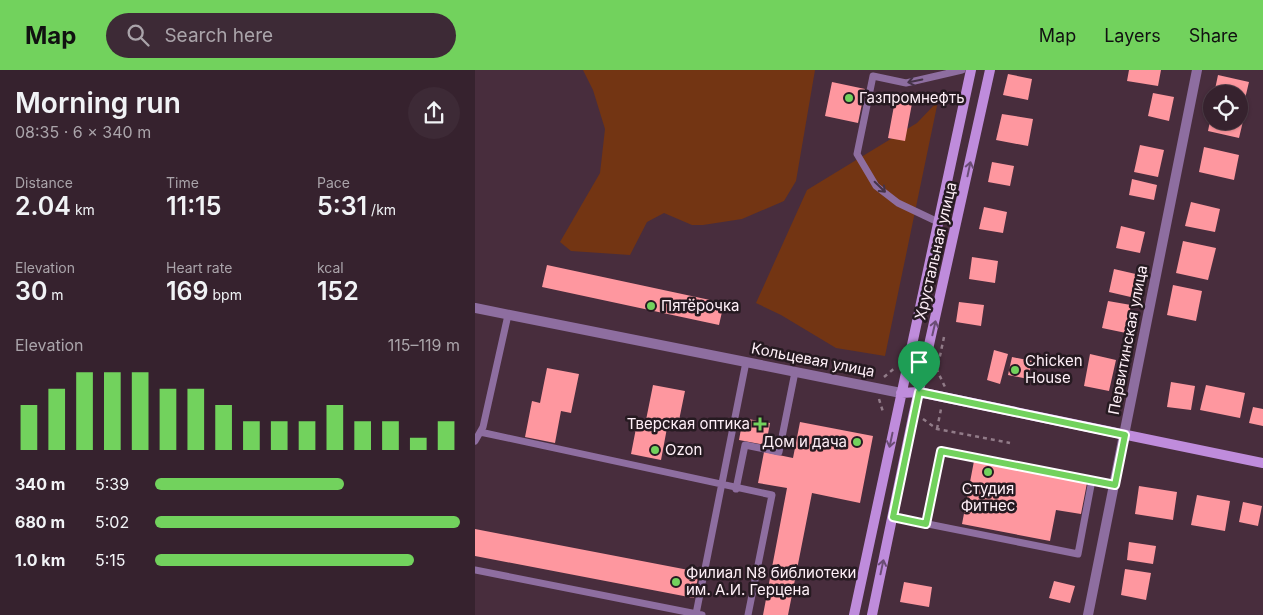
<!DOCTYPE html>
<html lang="en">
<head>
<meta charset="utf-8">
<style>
  body { margin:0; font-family:Inter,sans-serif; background:#3d2a36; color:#f1f3f6; height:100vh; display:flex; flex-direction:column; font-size:19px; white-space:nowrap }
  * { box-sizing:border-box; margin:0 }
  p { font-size:16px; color:#aaa4aa }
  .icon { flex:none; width:28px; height:28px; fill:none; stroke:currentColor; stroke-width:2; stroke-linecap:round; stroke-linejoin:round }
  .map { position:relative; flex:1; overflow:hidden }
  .side { display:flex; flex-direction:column; background:#36222e; width:475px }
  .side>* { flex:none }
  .fabs { position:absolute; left:728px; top:15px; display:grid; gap:10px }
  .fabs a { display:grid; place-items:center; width:45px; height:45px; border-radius:50%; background:#36222e; box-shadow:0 1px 4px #0004,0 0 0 1px #503f4a; font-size:25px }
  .pin { position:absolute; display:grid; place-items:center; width:42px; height:42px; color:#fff; margin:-51px -21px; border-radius:50% 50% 50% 0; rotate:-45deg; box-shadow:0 0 5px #0007 }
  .pin .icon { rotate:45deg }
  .round { display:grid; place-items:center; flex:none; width:52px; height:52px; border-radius:26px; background:#3d2a36 }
  .summary { display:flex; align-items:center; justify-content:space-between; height:85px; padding:0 15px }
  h1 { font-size:28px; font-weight:600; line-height:38px }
  .figures { display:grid; grid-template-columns:repeat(3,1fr); gap:8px; height:85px; padding:5px 15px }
  .figures div { display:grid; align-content:center }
  .figures b { font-size:25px; font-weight:600 }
  .figures small { font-size:14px; font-weight:400 }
  .figures p { font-size:14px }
  .chart { height:140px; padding:10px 15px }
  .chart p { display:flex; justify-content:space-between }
  .chart svg { width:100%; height:90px; margin-top:5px; stroke:#72d25d; stroke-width:6 }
  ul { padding:0 15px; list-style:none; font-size:16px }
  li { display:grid; grid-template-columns:80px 60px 1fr; align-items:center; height:38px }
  li i { height:12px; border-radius:6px; background:#72d25d }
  header { display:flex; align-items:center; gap:30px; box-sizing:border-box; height:70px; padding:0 25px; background:#72d25d; color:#111 }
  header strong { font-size:24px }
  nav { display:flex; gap:28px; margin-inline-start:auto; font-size:18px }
  .search { width:350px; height:45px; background:#3d2a36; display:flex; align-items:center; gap:12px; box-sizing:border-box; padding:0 18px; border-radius:28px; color:#aaa4aa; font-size:19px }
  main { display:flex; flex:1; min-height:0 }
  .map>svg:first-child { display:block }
</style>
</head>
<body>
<header>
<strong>Map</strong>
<div class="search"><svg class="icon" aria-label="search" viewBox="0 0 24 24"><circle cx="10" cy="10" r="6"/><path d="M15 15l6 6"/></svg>Search here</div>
<nav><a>Map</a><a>Layers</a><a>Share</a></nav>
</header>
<main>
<section class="side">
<div class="summary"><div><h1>Morning run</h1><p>08:35 · 6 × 340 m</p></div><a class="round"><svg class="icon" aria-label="share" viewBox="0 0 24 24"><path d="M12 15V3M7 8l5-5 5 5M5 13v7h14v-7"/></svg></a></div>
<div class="figures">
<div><p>Distance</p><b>2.04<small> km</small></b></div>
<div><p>Time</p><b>11:15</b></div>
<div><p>Pace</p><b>5:31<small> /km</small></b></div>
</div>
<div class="figures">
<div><p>Elevation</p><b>30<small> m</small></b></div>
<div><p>Heart rate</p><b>169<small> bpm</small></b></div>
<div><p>kcal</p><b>152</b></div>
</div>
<div class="chart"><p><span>Elevation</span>115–119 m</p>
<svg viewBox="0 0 160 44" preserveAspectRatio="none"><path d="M5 44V22M15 44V14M25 44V6M35 44V6M45 44V6M55 44V14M65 44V14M75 44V22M85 44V30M95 44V30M105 44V30M115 44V22M125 44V30M135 44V30M145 44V38M155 44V30"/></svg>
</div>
<ul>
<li><b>340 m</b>5:39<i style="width:62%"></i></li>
<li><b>680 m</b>5:02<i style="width:100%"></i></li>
<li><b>1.0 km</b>5:15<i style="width:85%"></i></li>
</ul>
</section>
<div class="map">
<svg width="788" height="545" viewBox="0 0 788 545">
  <rect width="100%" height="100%" fill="#482d3d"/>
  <path fill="#733513" d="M108 0H340L321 111 309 131 267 149 228 155H217L189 143 172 152 155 185 96 181 85 172 125 103 130 59 118 20Z
    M463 31 410 286 361 278 306 245 281 233 332 120 442 53Z"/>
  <path fill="#fe979f" d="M654 0H686L683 16 652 11Z
    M533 4 557 9 553 30 528 25Z
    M743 5 774 12 769 33 764 32V24H739Z
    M357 12 390 19 383 53 350 46Z
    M678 23 699 27 694 51 673 46Z
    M421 25 438 28 430 71 413 68Z
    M527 44 558 49 553 76 521 70Z
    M764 46 769 47 764 68 733 61 735 51H764Z
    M665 75 689 80 683 107 659 102Z
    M729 77 764 85 759 110 724 102Z
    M517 92 539 96 535 116 513 112Z
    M657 109 682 115 679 130 654 125Z
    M716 132 745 139 740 162 710 156Z
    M509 137 532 142 528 163 504 159Z
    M646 156 670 162 665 183 641 178Z
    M708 171 741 178 733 210 701 203Z
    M497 187 523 191 520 213 494 209Z
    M72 195 249 233 244 255 67 217Z
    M639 199 665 205 660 228 634 222Z
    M698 215 727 221 721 251 692 245Z
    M633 231 656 235 651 263 627 258Z
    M484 232 509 235 506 256 481 252Z
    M519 280 533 284 525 314 512 310Z
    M615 284 641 290 634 321 609 316Z
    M537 287 557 291 553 309 533 305Z
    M72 298 104 304 96 343 86 341 80 373 50 367 57 331 65 333Z
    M696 312 720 316 716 340 692 337Z
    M178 315 210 321 202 360 192 358 186 390 156 384 163 348 171 350Z
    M731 315 770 323 765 348 725 340Z
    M778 337 788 339V356L774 353Z
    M268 348 295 353 291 375 264 370Z
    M325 352 398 366 385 433 337 423 313 545H288L312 418 283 413 289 382 318 388Z
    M499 391 612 413 606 444 581 440 575 471 487 454Z
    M664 416 702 422 698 450 660 444Z
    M722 425 755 431 750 461 716 455Z
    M768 432 787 436 783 456 764 452Z
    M0 459 224 502 219 528 0 486Z
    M654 472 681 476 678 494 652 490Z
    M650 499 676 503 671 530 646 525Z
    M579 511 600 516 595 533 574 528Z
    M429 512 457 517 454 537 425 532Z"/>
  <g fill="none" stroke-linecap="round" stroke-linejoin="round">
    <path stroke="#917b88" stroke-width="2.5" stroke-dasharray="4 4" stroke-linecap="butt" d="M469 267 462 300 470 317
      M409 307 421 297
      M404 329 408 342
      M448 349 462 359 535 373
      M462 359 466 339"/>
    <path stroke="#8e6ea0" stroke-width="7" d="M463 152 423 133 401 116 382 84 398 6 431 13 487 0
      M5 362 297 425 273 545
      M0 371 8 357 33 245
      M261 419 270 375 304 382 320 302
      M418 447 603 484 617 410
      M451 454 466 381 640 415
      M0 500 227 545
      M221 544 271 292"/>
    <path stroke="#8e6ea0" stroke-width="10" d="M0 238 426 323
      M613 545 722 0"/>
    <path stroke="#bf8cdc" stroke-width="10" d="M426 323 444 322 788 393
      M379 545 496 0
      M397 545 438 347 515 0"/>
  </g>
  <defs><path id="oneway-shaft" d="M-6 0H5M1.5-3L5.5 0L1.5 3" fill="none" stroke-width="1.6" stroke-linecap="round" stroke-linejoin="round" transform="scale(1.25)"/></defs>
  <g stroke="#453347">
    <use href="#oneway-shaft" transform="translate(440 11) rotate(168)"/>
    <use href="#oneway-shaft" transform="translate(405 117) rotate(44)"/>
  </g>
  <g stroke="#6b4d75">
    <use href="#oneway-shaft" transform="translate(494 99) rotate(-78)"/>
    <use href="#oneway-shaft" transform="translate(459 258) rotate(-77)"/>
    <use href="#oneway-shaft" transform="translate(416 370) rotate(102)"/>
    <use href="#oneway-shaft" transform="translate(407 497) rotate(-78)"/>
  </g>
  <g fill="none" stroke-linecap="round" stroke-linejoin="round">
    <g stroke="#fff" stroke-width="10">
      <path id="route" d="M444 322 650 365 640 415 466 381 451 454 418 447Z"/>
    </g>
    <use href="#route" stroke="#72d25d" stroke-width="6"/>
  </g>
  <g fill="#72d25d" stroke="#261a21" stroke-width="2">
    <circle cx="374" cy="28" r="5"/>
    <circle cx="176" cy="236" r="5"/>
    <circle cx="540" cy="300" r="5"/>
    <path d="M282.5 346.5h5v5h5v5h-5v5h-5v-5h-5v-5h5z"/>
    <circle cx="382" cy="372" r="5"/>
    <circle cx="180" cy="380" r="5"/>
    <circle cx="513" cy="402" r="5"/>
    <circle cx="201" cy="512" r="5"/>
  </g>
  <g text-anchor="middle" stroke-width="5" stroke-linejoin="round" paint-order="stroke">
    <g font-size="15" fill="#fff0f8" stroke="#261a21" text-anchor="start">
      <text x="384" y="33">Газпромнефть</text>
      <text x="186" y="241">Пятёрочка</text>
      <text x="550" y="296">Chicken<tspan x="550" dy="17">House</tspan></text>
      <text x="275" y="359" text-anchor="end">Тверская оптика</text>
      <text x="372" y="377" text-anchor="end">Дом и дача</text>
      <text x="190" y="385">Ozon</text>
      <text x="513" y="424" text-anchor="middle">Студия<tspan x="513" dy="17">Фитнес</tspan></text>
      <text x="211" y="508">Филиал N8 библиотеки<tspan x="211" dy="17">им. А.И. Герцена</tspan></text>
    </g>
    <g font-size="15" fill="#fff0f8" stroke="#261a21">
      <text transform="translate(461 181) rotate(-77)" y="5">Хрустальная улица</text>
      <text transform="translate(653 270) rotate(-79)" y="5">Первитинская улица</text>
      <text transform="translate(338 290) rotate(11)" y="5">Кольцевая улица</text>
    </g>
  </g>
</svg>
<div class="fabs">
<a><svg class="icon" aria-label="locate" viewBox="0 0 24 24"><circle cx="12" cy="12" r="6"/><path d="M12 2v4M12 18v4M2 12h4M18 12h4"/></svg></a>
</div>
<div class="pin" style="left:444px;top:322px;background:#1e9e55"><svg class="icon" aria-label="arrive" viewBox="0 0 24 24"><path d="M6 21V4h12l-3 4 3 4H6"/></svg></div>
</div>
</main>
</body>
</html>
